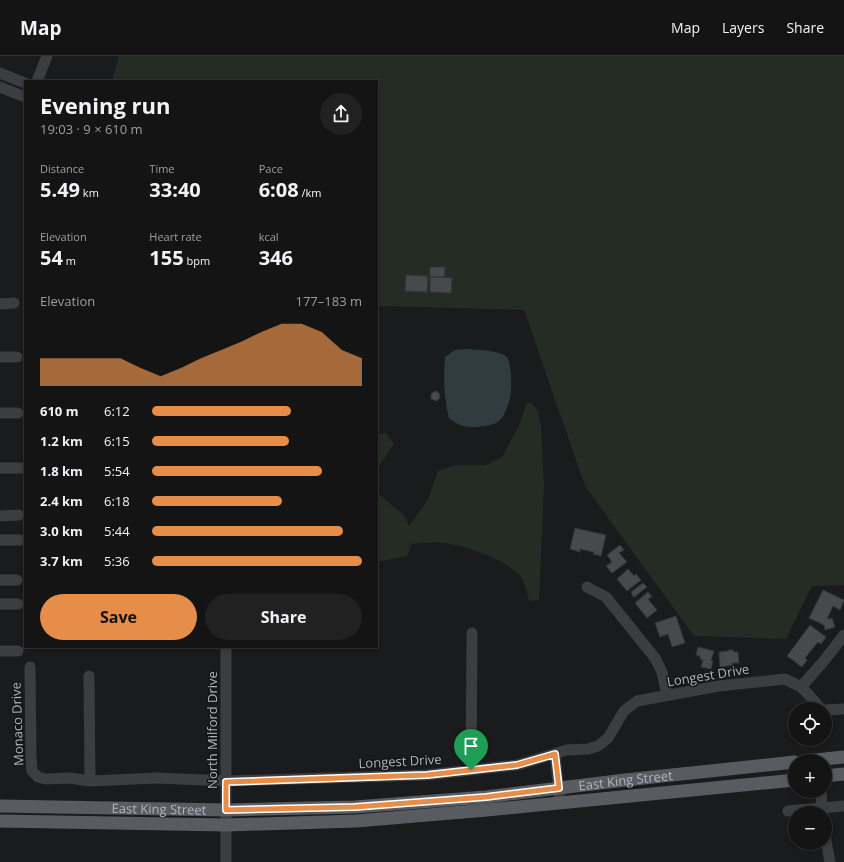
<!DOCTYPE html>
<html lang="en">
<head>
<meta charset="utf-8">
<style>
  body { margin:0; font-family:"Open Sans",sans-serif; background:#212122; color:#f1f3f6; height:100vh; display:flex; flex-direction:column; font-size:15px; white-space:nowrap }
  * { box-sizing:border-box; margin:0 }
  p { font-size:13px; color:#9d9ea0 }
  .icon { flex:none; width:22px; height:22px; fill:none; stroke:currentColor; stroke-width:2; stroke-linecap:round; stroke-linejoin:round }
  .map { position:relative; flex:1; overflow:hidden }
  .drawer { position:absolute; left:24px; top:24px; width:354px; height:568px; display:flex; flex-direction:column; background:#141415; border-radius:0px; box-shadow:0 2px 6px #0003,0 0 0 1px #333334 }
  .drawer>* { flex:none }
  .buttons { position:absolute; left:788px; top:646px; display:grid; gap:8px }
  .buttons a { display:grid; place-items:center; width:44px; height:44px; border-radius:50%; background:#141415; box-shadow:0 2px 6px #0003,0 0 0 1px #333334; font-size:20px }
  .pin { position:absolute; display:grid; place-items:center; width:34px; height:34px; color:#fff; margin:-41px -17px; border-radius:50% 50% 50% 0; rotate:-45deg; box-shadow:0 0 4px #0007 }
  .pin .icon { rotate:45deg }
  .round { display:grid; place-items:center; flex:none; width:42px; height:42px; border-radius:21px; background:#212122 }
  .overview { display:flex; align-items:center; justify-content:space-between; height:68px; padding:0 16px }
  h1 { font-size:22px; font-weight:700; line-height:30px }
  .stats { display:grid; grid-template-columns:repeat(3,1fr); gap:6px; height:68px; padding:4px 16px }
  .stats div { display:grid; align-content:center }
  .stats b { font-size:20px; font-weight:700 }
  .stats small { font-size:11px; font-weight:400 }
  .stats p { font-size:11px }
  .chart { height:112px; padding:8px 16px }
  .chart p { display:flex; justify-content:space-between }
  .chart svg { width:100%; height:72px; margin-top:4px; fill:#e58d49; opacity:.7 }
  .button { display:flex; gap:8px; margin-top:auto; padding:8px 16px }
  .button a { flex:1; height:46px; border-radius:24px; background:#e58d49; color:#111; font-size:16px; font-weight:700; line-height:46px; text-align:center }
  .button a+a { background:#212122; color:#f1f3f6 }
  ul { padding:0 16px; list-style:none; font-size:13px }
  li { display:grid; grid-template-columns:64px 48px 1fr; align-items:center; height:30px }
  li i { height:10px; border-radius:5px; background:#e58d49 }
  header { display:flex; align-items:center; gap:24px; box-sizing:border-box; height:56px; padding:0 20px; background:#141415; border-bottom:1px solid #333334 }
  header strong { font-size:19px }
  nav { display:flex; gap:22px; margin-inline-start:auto; font-size:14px }
  .map>svg:first-child { display:block }
</style>
</head>
<body>
<header>
<strong>Map</strong>
<nav><a>Map</a><a>Layers</a><a>Share</a></nav>
</header>
<div class="map">
<svg width="844" height="806" viewBox="0 0 844 806">
  <rect width="100%" height="100%" fill="#1a1b1c"/>
  <path fill="#252c24" d="M119 0H844V529L812 530 786 583 694 580 585 430 524 254 377 250V25H112Z
    M527 346 533 348 538 355 541 370 544 429 539 544 529 545C527 539 526 530 523 524 512 505 465 489 443 487 433 485 422 487 412 488L407 500 377 506V437L404 459 409 470 428 443 438 415 456 409H486L502 401 519 369Z
    M386 377 394 388 377 413V378Z"/>
  <path fill="#313c40" d="M466 293C477 294 497 294 506 300 512 305 512 335 510 342 510 345 504 360 502 362 497 369 486 370 477 371 466 372 457 369 449 362 444 342 443 321 445 301L455 294Z"/>
  <path fill="#47494c" stroke="#343538" d="M430 211H445L444 221H430Z
    M406 219 428 220 427 236 405 235Z
    M430 221 452 222 451 237 430 236Z
    M435 335 439 337 440 342 436 345 431 343V338Z
    M575 472 606 479 601 500 593 498 594 496 580 493V496L570 493Z
    M620 489 624 494 619 497 627 506 612 517 606 510 612 506 607 499Z
    M628 513 634 520 636 518 641 524 627 535 617 523Z
    M643 527 647 531 634 541 633 540 631 536Z
    M823 534 844 544 840 554 833 550 827 563 832 562 835 571 825 574 824 569 809 562Z
    M648 536 652 541 648 543 657 554 647 562 635 547Z
    M676 560 685 587 672 591 668 578 660 581 655 567Z
    M810 569 826 581 821 588 818 586 805 602 807 604 802 611 787 600Z
    M698 591 714 595 711 604 713 605 711 613 701 611 703 604 700 603V600L696 599Z
    M728 594H733L734 596H738L739 607H732L733 609 720 611 719 596 728 595Z"/>
  <g fill="none" stroke-linecap="round" stroke-linejoin="round">
    <path stroke="#3b3e41" stroke-width="11" d="M0 17 25 27
      M37 25 47 0
      M0 31 25 41
      M0 248 14 247
      M0 301H17
      M0 357H18
      M0 412H22
      M0 460 19 459
      M0 484H20
      M0 524H17
      M587 531 606 541 655 602 662 616 667 639
      M0 548H18
      M0 595H18
      M30 611 31 701 32 715 38 721 46 723 70 722 90 725 157 722 226 725 427 719 517 709 567 694 588 693 598 690 608 682 624 655 637 645 719 630 785 623 801 631 810 640 821 653
      M89 620 90 725
      M801 631 823 606 844 579
      M825 654 844 653
      M555 698 560 747
      M471 714 472 577
      M821 735 822 757
      M788 755 844 750
      M825 780 830 806
      M226 806V591"/>
    <g stroke="#585b60" stroke-width="13">
      <path d="M806 705 844 701"/>
      <path d="M825 720 844 718"/>
      <path id="s1" d="M0 750 226 754 355 751 486 741 625 724 795 706"/>
      <path d="M0 765 226 769 356 765 487 754 795 724"/>
    </g>
  </g>
  <g fill="none" stroke-linecap="round" stroke-linejoin="round">
    <g stroke="#fff" stroke-width="8">
      <path id="route" d="M555 698 559 732 486 741 355 751 226 754V726L427 719 517 709Z"/>
    </g>
    <use href="#route" stroke="#e58d49" stroke-width="5"/>
  </g>
  <g text-anchor="middle" stroke-width="3" stroke-linejoin="round" paint-order="stroke">
    <g font-size="13" fill="#aeb5bb" stroke="#151617">
      <text transform="translate(708 619) rotate(-9)" y="5">Longest Drive</text>
      <text transform="translate(17 668) rotate(-92)" y="5">Monaco Drive</text>
      <text transform="translate(212 674) rotate(-90)" y="5">North Milford Drive</text>
      <text transform="translate(400 705) rotate(-3)" y="5">Longest Drive</text>
      <text dy="5" stroke="none"><textPath href="#s1" startOffset="627">East King Street</textPath></text>
      <text dy="5" stroke="none"><textPath href="#s1" startOffset="159">East King Street</textPath></text>
    </g>
  </g>
</svg>
<div class="buttons">
<a><svg class="icon" aria-label="locate" viewBox="0 0 24 24"><circle cx="12" cy="12" r="6"/><path d="M12 2v4M12 18v4M2 12h4M18 12h4"/></svg></a>
<a>+</a>
<a>−</a>
</div>
<div class="pin" style="left:471px;top:714px;background:#1e9e55"><svg class="icon" aria-label="arrive" viewBox="0 0 24 24"><path d="M6 21V4h12l-3 4 3 4H6"/></svg></div>
<section class="drawer">
<div class="overview"><div><h1>Evening run</h1><p>19:03 · 9 × 610 m</p></div><a class="round"><svg class="icon" aria-label="share" viewBox="0 0 24 24"><path d="M12 15V3M7 8l5-5 5 5M5 13v7h14v-7"/></svg></a></div>
<div class="stats">
<div><p>Distance</p><b>5.49<small> km</small></b></div>
<div><p>Time</p><b>33:40</b></div>
<div><p>Pace</p><b>6:08<small> /km</small></b></div>
</div>
<div class="stats">
<div><p>Elevation</p><b>54<small> m</small></b></div>
<div><p>Heart rate</p><b>155<small> bpm</small></b></div>
<div><p>kcal</p><b>346</b></div>
</div>
<div class="chart"><p><span>Elevation</span>177–183 m</p>
<svg viewBox="0 0 160 44" preserveAspectRatio="none"><path d="M0 44V27L10 27L20 27L30 27L40 27L50 33L60 38L70 33L80 27L90 22L100 17L110 11L120 6L130 6L140 11L150 22L160 27V44z"/></svg>
</div>
<ul>
<li><b>610 m</b>6:12<i style="width:66%"></i></li>
<li><b>1.2 km</b>6:15<i style="width:65%"></i></li>
<li><b>1.8 km</b>5:54<i style="width:81%"></i></li>
<li><b>2.4 km</b>6:18<i style="width:62%"></i></li>
<li><b>3.0 km</b>5:44<i style="width:91%"></i></li>
<li><b>3.7 km</b>5:36<i style="width:100%"></i></li>
</ul>
<div class="button"><a>Save</a><a>Share</a></div>
</section>
</div>
</body>
</html>
